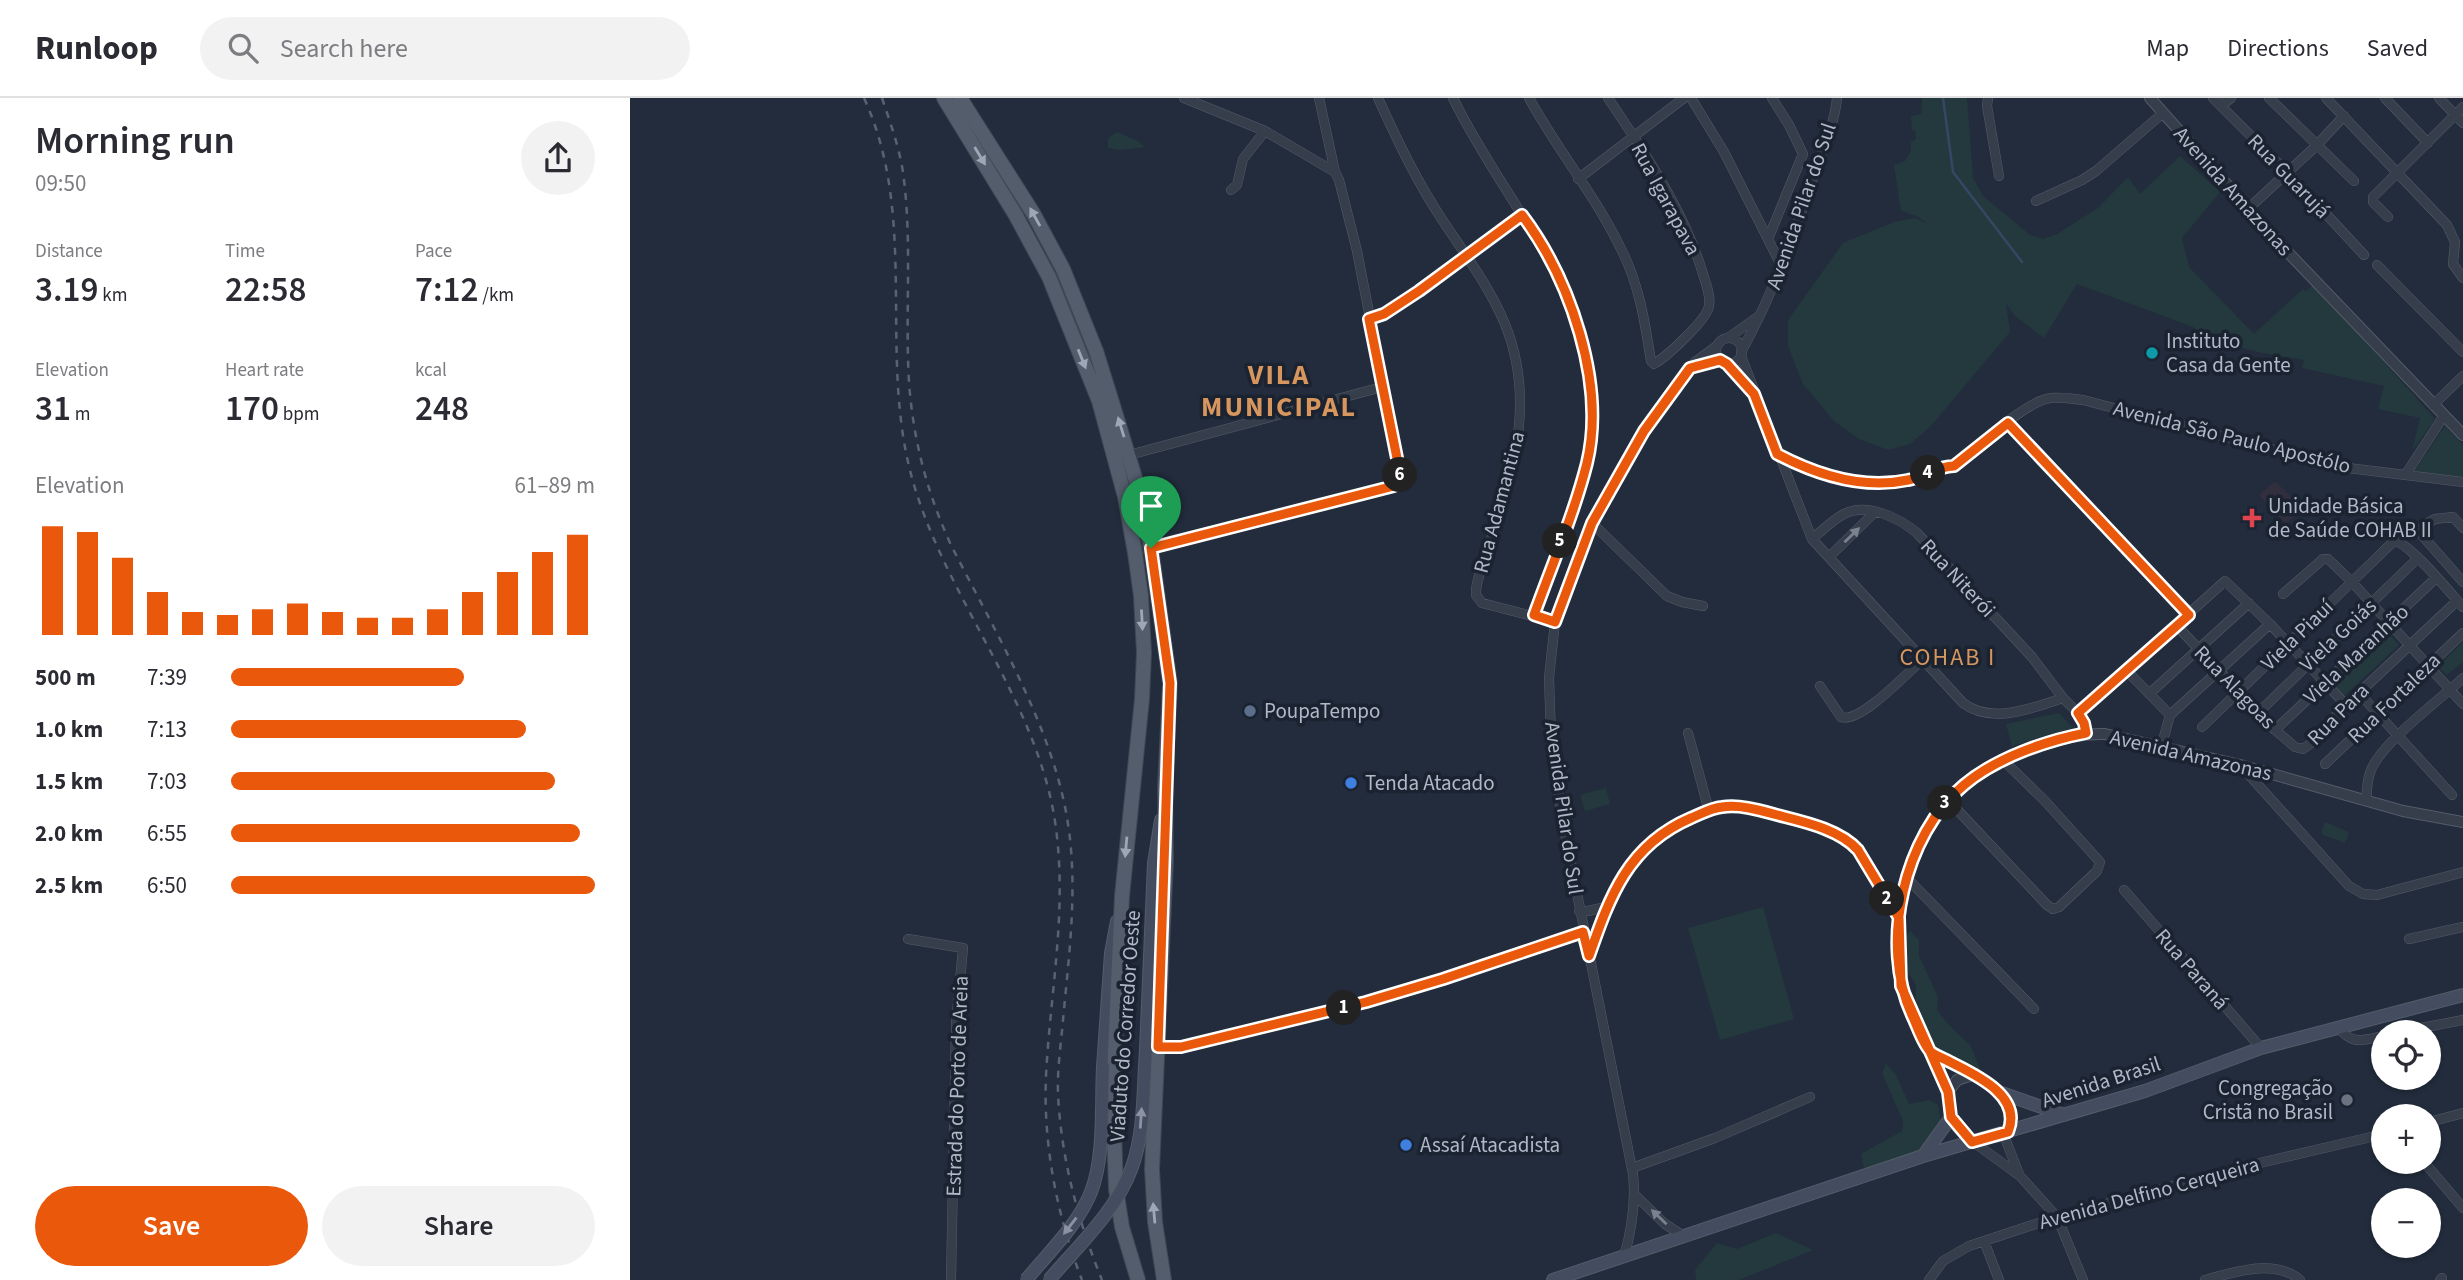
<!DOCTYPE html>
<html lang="en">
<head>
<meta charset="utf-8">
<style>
  body { margin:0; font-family:"Source Sans 3",sans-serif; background:#f2f2f3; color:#2b2b33; height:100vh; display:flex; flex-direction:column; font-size:26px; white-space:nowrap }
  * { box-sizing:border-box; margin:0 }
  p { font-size:23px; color:#7c7c81 }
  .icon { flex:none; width:38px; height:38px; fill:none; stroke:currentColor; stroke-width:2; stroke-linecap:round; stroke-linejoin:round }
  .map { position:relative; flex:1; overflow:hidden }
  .sheet { display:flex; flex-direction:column; background:#fff; width:630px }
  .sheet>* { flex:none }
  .fabs { position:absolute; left:1741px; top:922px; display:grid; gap:14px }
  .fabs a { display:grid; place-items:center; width:70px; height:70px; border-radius:50%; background:#fff; box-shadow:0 2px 5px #0004; font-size:35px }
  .pin { position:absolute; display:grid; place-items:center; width:60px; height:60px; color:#fff; margin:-72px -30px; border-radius:50% 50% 50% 0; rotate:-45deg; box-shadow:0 0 7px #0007 }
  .pin .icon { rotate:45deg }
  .km { position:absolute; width:35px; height:35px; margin:-18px; border-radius:50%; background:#222; color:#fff; font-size:19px; line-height:35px; text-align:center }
  .round { display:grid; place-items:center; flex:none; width:74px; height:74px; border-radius:37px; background:#f2f2f3 }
  .headline { display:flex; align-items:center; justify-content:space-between; height:119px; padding:0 35px }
  h1 { font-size:38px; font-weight:600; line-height:52px }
  .stats { display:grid; grid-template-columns:repeat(3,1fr); gap:10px; height:119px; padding:7px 35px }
  .stats div { display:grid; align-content:center }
  .stats b { font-size:35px; font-weight:600 }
  .stats small { font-size:19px; font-weight:400 }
  .stats p { font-size:19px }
  .chart { height:196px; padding:14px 35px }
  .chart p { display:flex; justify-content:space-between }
  .chart svg { width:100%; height:126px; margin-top:7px; stroke:#ea580c; stroke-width:6 }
  .primary-button { display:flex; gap:14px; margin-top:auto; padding:14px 35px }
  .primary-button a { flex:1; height:80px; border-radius:42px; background:#ea580c; color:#fff; font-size:28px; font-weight:600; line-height:80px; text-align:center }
  .primary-button a+a { background:#f2f2f3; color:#2b2b33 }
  ul { padding:0 35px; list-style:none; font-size:23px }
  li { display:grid; grid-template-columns:112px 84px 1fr; align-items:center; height:52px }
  li i { height:18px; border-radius:9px; background:#ea580c }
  header { display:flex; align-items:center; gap:42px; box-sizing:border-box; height:98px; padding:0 35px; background:#fff; border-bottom:2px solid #e1e1e2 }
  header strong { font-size:33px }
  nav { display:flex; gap:38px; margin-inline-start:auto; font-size:24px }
  .search { width:490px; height:63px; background:#f2f2f3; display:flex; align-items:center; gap:18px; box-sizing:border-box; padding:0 24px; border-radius:38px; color:#7c7c81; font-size:26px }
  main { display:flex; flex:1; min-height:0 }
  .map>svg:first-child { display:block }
</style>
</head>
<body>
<header>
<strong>Runloop</strong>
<div class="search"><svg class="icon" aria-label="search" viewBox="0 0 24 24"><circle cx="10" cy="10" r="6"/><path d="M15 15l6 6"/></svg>Search here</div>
<nav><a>Map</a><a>Directions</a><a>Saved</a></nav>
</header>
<main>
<section class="sheet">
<div class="headline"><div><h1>Morning run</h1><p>09:50</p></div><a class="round"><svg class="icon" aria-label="share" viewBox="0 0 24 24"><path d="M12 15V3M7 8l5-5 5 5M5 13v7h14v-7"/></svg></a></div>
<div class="stats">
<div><p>Distance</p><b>3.19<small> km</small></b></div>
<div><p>Time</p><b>22:58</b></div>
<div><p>Pace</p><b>7:12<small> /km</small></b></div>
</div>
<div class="stats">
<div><p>Elevation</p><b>31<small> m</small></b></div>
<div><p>Heart rate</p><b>170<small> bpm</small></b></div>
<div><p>kcal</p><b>248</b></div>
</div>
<div class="chart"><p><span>Elevation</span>61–89 m</p>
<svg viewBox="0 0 160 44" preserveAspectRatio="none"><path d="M5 44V6M15 44V8M25 44V17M35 44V29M45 44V36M55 44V37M65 44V35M75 44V33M85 44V36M95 44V38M105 44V38M115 44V35M125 44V29M135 44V22M145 44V15M155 44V9"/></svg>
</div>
<ul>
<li><b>500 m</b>7:39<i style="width:64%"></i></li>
<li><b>1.0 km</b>7:13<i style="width:81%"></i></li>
<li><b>1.5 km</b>7:03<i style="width:89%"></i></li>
<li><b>2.0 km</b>6:55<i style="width:96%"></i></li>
<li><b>2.5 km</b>6:50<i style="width:100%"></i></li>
</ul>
<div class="primary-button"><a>Save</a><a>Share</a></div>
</section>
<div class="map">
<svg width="1833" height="1182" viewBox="0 0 1833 1182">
  <rect width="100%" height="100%" fill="#222c3c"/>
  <path fill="#312e3d" d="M1645 383 1673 411 1656 426 1629 397Z"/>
  <path fill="#24393d" d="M1292 0H1337L1343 80 1353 98 1400 137 1413 141 1427 136 1468 110 1498 79 1510 96 1550 58 1590 94 1552 140 1559 169 1624 236 1673 191 1676 193 1684 186 1805 321 1782 353 1790 320 1748 311 1754 288 1672 270 1674 262 1633 255 1576 241 1563 229 1447 186 1414 240 1385 218 1376 206 1380 234 1300 329 1280 346 1258 352 1229 341 1205 324 1173 286 1158 248V222L1213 145 1264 124 1285 120 1298 126 1287 118 1271 113 1264 67 1275 63 1281 53V44L1286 41 1285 33 1282 32 1281 18 1291 16Z
    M487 34 508 43 515 49 490 52 478 50V40Z
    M1815 328 1833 347V384L1785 373Z
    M1758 535 1769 547 1712 600 1703 589Z
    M1833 544V564L1817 577 1808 568Z
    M1429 615 1443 630 1382 648 1376 626Z
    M976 690 980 706 955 713 950 697Z
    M1695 724 1719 734 1715 745 1691 736Z
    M1133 809 1164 921 1090 942 1058 830Z
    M1280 833 1289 842V858L1308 899 1307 912 1319 927 1340 947 1352 975 1306 952 1286 911V887L1276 871 1273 843Z
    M1256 966 1266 977 1279 1006 1300 1002 1308 1007C1309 1014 1311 1023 1309 1029 1299 1056 1260 1066 1235 1074L1231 1056 1272 1033 1273 1023 1252 975Z
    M1146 1135 1183 1152 1109 1182H1066L1065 1172 1087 1145 1107 1151Z"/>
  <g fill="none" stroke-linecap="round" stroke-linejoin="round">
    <path stroke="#354764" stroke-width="2.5" d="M1313 0 1323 74 1392 164"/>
    <g stroke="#545c6a" stroke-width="10">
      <path id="minor" d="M689 0 705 74
        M748 0C767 42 787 84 813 123 859 192 897 238 889 327 886 370 870 411 858 451 854 465 845 483 846 497L852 505 925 524
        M823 0C872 101 949 174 959 292 961 315 962 338 958 361 954 380 946 398 940 417 928 450 916 484 904 517
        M899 0C928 53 968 101 993 155 1010 190 1015 226 1021 263L1024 266C1036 259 1077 222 1079 208 1081 198 1076 186 1073 176 1054 112 1015 55 978 0
        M1061 0 1094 54 1151 167
        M1358 0 1357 8 1369 78
        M1583 0 1657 74 1734 157
        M1639 0 1724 83
        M1696 0 1817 127 1825 144 1823 166 1833 180
        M1755 0 1798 45
        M1809 0 1833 25
        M1591 8 1601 0
        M948 81 1054 0
        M601 92 607 87 613 61 635 33
        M1406 103 1452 82 1466 73 1533 15
        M1619 110 1686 48 1714 18
        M1758 119 1743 104V99L1833 9
        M1138 141 1173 56 1159 27 1142 0
        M1747 167 1833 254
        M739 221 754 216 789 193 892 117
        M1098 240 1129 218
        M1086 253a13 13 0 1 1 26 0a13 13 0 1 1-26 0Z
        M1111 254C1144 195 1166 131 1187 68 1195 46 1205 23 1207 0
        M1111 258 1182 441 1333 605C1362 627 1402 610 1433 600
        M1097 266 1123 294
        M1062 269 1090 262
        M1803 307 1833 278
        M1378 325 1559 517
        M1147 356C1187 377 1232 392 1278 382 1294 379 1307 368 1324 368 1344 351 1397 302 1421 300 1431 299 1443 301 1453 302L1710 369 1833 384
        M499 357 752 289
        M1776 376 1813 319
        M962 425 1037 498 1052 504 1073 508
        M1833 430 1823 419 1805 421 1794 427 1790 435 1833 484
        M1182 441C1192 433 1202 422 1214 416 1237 404 1269 420 1287 435L1402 559 1433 600 1448 615
        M516 451 758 390 767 385 770 375 727 153 709 82 705 74 635 33 554 0
        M1199 459 1245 414
        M1653 496 1693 461H1698L1722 484 1833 606
        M1547 528 1645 632 1665 649 1673 651 1680 646 1716 607 1827 503
        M1496 572 1540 617 1531 650
        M1190 588 1211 619C1230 626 1278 574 1293 561
        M1729 595 1822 697
        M1519 596 1619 505
        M1629 614 1788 460
        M1540 617 1640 526
        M1572 629 1764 443C1779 444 1821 496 1833 509
        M1645 632 1806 480
        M1058 635 1079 713
        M1456 635 1454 625 1448 615 1595 483 1640 526 1716 607
        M1695 666 1833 535
        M1610 667 1719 788 1733 796 1747 797 1833 774
        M1318 702 1417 807 1423 811 1429 809 1467 773 1470 764 1415 703 1374 663
        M1736 702C1737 693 1737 683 1740 675 1748 647 1811 601 1833 580
        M1276 779 1404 911
        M1494 792 1631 950
        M949 813H958L976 809
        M278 841 333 850 326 926 321 1182
        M1779 841 1833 829
        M959 857C979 799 998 748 1059 721 1070 716 1082 710 1094 709 1114 707 1132 713 1151 718 1173 723 1203 730 1221 744 1237 757 1257 801 1269 820
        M1708 929C1723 948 1732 942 1754 938
        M1770 934 1833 922
        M528 949H550L736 904 813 881 953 833
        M1799 1024 1833 1015
        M1373 1035 1389 1076
        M1342 1043 1390 1078 1427 1119 1453 1182
        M1794 1064 1833 1110
        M1002 1070 1085 1040 1180 999
        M1005 1097 1035 1126 1055 1139
        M1354 1143 1369 1182
        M994 1159C1002 1131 1006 1104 1003 1076L932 720 921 639 919 580 925 524 962 425 997 360 1047 286 1065 264 1088 247
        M1299 1182 1313 1163 1339 1148 1427 1119 1617 1068 1754 1036
        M1575 1182C1604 1174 1645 1160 1670 1182
        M1810 1182 1812 1180"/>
    </g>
    <g stroke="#545c6a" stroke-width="12">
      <path id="tertiary" d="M1520 0 1648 144 1833 337
        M1300 954C1328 968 1395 992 1378 1034
        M1318 994 1327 982 1345 976
        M1342 1043C1335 1037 1325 1029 1321 1020 1318 1012 1320 1002 1318 994 1316 985 1311 977 1307 969 1295 943 1276 915 1271 887 1259 822 1276 742 1325 695 1347 673 1379 659 1408 649 1431 641 1450 635 1475 636L1610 667 1773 713 1833 724"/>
    </g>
    <g stroke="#545c6a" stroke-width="14">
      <path id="secondary" d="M516 952 524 765 531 722
        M473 969 481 855 487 823
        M1369 994 1434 1017
        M1293 1058 1321 1019
        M923 1182 1293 1058 1515 993 1631 950 1833 897"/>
    </g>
    <g stroke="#3f4755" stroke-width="16">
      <path id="primary" d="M314 0 385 116 419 179 469 303 495 399 505 455 511 498 514 555 512 601 492 798 483 1000 486 1091 492 1129 508 1182
        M330 0 403 115 433 171 466 253 481 301 510 396 521 450 540 585 535 690 536 762 522 1071 525 1124 534 1182"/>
    </g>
    <use href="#minor" stroke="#363e4c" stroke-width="9"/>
    <use href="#tertiary" stroke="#363e4c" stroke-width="10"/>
    <use href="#secondary" stroke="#444d5f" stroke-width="12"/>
    <use href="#primary" stroke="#545d6c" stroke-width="14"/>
    <path stroke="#586273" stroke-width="2.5" stroke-dasharray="7 7" stroke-linecap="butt" d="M234 0C287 115 251 244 278 364 308 496 413 602 427 739 436 819 420 898 416 978 413 1047 427 1118 452 1182
      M252 0C261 27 271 54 274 82 282 149 275 216 279 284 283 341 297 395 321 447 364 532 424 631 438 726 448 790 439 857 433 922 431 946 427 972 428 996 431 1060 448 1123 472 1182"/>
    <g stroke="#545c6a" stroke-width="14" stroke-linecap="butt">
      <path id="secondary-bridge" d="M396 1182C418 1155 448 1127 461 1094 475 1058 471 1007 473 969
        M419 1182C448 1148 487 1112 502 1069 515 1033 513 990 516 952"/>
    </g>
    <use href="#secondary-bridge" stroke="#444d5f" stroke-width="12"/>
  </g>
  <defs><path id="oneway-solid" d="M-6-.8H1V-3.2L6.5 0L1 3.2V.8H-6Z" transform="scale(1.75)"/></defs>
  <g fill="#9ea7b6">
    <use href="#oneway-solid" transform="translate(350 58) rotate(59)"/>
    <use href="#oneway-solid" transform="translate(405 119) rotate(-119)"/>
    <use href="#oneway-solid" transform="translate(452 261) rotate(68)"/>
    <use href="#oneway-solid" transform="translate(491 329) rotate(-107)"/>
    <use href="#oneway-solid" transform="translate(512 522) rotate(87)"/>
    <use href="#oneway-solid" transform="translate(496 749) rotate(95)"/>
    <use href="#oneway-solid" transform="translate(524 1115) rotate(-95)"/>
  </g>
  <g fill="#7a8290">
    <use href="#oneway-solid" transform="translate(1222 437) rotate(-44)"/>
    <use href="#oneway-solid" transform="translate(1029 1119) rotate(-136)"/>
  </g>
  <g fill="#8b93a3">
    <use href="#oneway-solid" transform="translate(511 1020) rotate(-86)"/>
    <use href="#oneway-solid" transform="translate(440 1128) rotate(128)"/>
  </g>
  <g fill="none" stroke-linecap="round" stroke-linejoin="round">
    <g stroke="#fff" stroke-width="14">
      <path id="route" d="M521 450 540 585 528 949H551L736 904 813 881 953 834 959 858C980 798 998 747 1061 720 1071 716 1081 710 1092 709 1113 706 1135 714 1155 719 1179 725 1211 733 1228 752L1269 820 1271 888 1318 994 1321 1019 1342 1044 1378 1034C1393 998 1346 977 1320 964 1315 961 1306 958 1301 954 1293 947 1287 927 1282 917 1249 846 1274 736 1334 687 1366 660 1415 643 1456 635L1454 625 1448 615 1559 517 1378 325 1324 368C1307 368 1294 379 1278 382 1232 392 1187 377 1147 356L1124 296 1097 266 1090 262 1060 270 1014 333 962 425 925 524 904 517C922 467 944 416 957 365 976 285 940 181 892 117L789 193 754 216 739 221 770 375 769 381 764 388 521 450"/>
    </g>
    <use href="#route" stroke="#ea580c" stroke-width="9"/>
  </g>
  <circle fill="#0f9aa8" stroke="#1b2331" stroke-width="2.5" cx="1522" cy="255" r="7"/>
  <path fill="#e0444e" stroke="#1b2331" stroke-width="2.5" d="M1618.5 409.5h7v7h7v7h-7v7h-7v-7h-7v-7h7z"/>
  <circle fill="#5c6f8a" stroke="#1b2331" stroke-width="2.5" cx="620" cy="613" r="7"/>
  <g fill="#3f7fe0" stroke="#1b2331" stroke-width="2.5">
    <circle cx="721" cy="685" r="7"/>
    <circle cx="776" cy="1047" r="7"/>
  </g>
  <circle fill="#6b7280" stroke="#1b2331" stroke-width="2.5" cx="1717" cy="1002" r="7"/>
  <g text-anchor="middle" stroke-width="7" stroke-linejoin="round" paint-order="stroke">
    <g font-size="21" fill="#b1b9c8" stroke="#1b2331">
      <text transform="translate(1659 78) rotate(46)" y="7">Rua Guarujá</text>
      <text transform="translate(1603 93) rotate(48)" y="7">Avenida Amazonas</text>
      <text transform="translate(1036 101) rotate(62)" y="7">Rua Igarapava</text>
      <text transform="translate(1171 108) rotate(-71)" y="7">Avenida Pilar do Sul</text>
      <text transform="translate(1602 339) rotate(14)" y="7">Avenida São Paulo Apostólo</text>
      <text transform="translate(869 404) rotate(-75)" y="7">Rua Adamantina</text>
      <text transform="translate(1328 480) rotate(47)" y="7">Rua Niterói</text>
      <text transform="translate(1667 537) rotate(-44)" y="7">Viela Piauí</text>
      <text transform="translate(1708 537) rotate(-43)" y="7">Viela Goiás</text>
      <text transform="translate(1726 556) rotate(-43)" y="7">Viela Maranhão</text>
      <text transform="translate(1605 589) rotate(46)" y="7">Rua Alagoas</text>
      <text transform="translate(1764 600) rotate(-44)" y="7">Rua Fortaleza</text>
      <text transform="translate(1708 616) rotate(-45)" y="7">Rua Para</text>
      <text transform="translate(1561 657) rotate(13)" y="7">Avenida Amazonas</text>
      <text transform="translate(934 710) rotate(82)" y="7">Avenida Pilar do Sul</text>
      <text transform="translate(1562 871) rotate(49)" y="7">Rua Paraná</text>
      <text transform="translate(495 928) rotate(-86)" y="7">Viaduto do Corredor Oeste</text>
      <text transform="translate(1471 984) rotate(-18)" y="7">Avenida Brasil</text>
      <text transform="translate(327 988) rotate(-88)" y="7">Estrada do Porto de Areia</text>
      <text transform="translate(1519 1095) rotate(-15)" y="7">Avenida Delfino Cerqueira</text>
    </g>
    <g font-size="21" fill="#b1b9c8" stroke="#1b2331" text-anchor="start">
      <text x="1536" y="250">Instituto<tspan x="1536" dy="24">Casa da Gente</tspan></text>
      <text x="1638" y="415">Unidade Básica<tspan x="1638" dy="24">de Saúde COHAB II</tspan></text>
      <text x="634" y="620">PoupaTempo</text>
      <text x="735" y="692">Tenda Atacado</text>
      <text x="1703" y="997" text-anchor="end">Congregação<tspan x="1703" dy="24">Cristã no Brasil</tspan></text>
      <text x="790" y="1054">Assaí Atacadista</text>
    </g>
    <g font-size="24" letter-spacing="2" fill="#d6965e" stroke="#1b2331">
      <text x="1318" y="567">COHAB I</text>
    </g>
    <g font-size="28" font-weight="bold" letter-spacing="2" fill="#d6965e" stroke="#1b2331">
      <text x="649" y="286">VILA<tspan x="649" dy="32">MUNICIPAL</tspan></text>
    </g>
  </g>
</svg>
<div class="fabs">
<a><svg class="icon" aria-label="locate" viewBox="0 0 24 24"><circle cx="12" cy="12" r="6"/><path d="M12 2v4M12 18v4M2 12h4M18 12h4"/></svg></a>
<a>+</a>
<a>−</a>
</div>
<div class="pin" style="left:521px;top:450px;background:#1e9e55"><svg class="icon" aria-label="arrive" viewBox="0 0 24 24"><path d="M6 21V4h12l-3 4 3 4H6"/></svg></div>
<b class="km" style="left:714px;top:910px">1</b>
<b class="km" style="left:1257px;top:801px">2</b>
<b class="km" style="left:1315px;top:705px">3</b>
<b class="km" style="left:1298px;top:375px">4</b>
<b class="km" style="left:930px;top:443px">5</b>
<b class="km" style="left:770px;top:377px">6</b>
</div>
</main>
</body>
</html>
